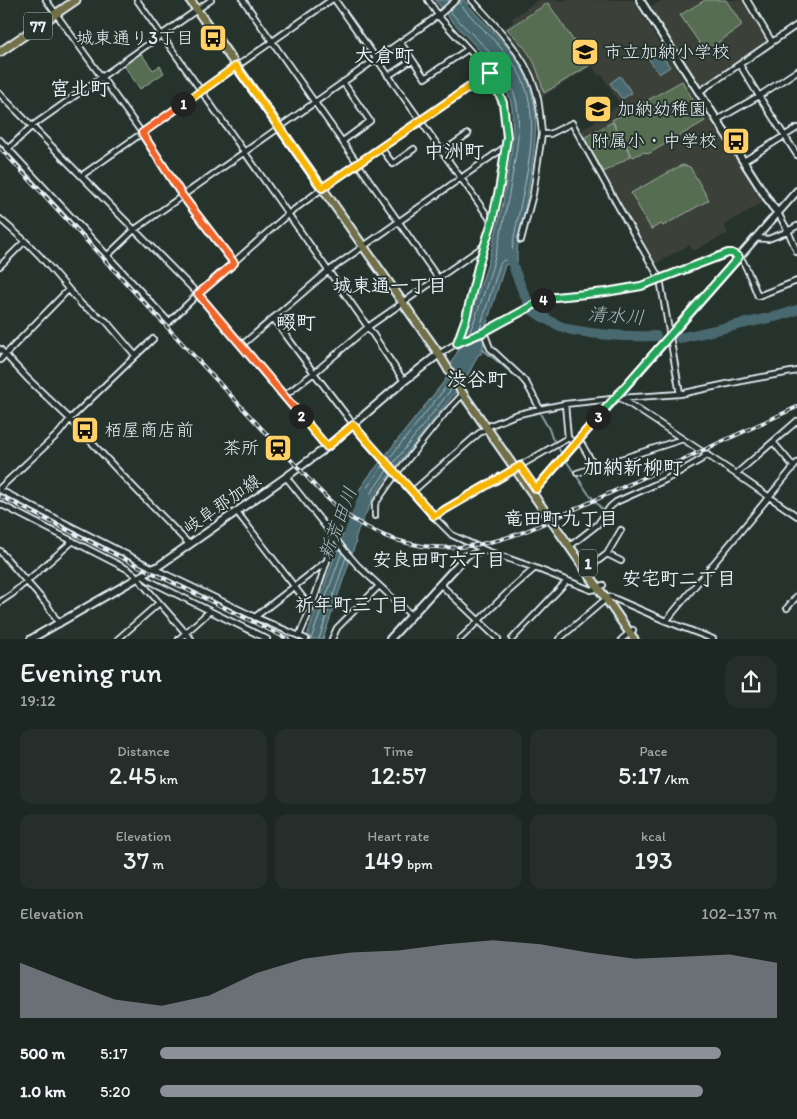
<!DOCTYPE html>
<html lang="en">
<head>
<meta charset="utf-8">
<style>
  body { margin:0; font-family:Itim,"Klee One",sans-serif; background:#252e2a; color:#f1f3f6; height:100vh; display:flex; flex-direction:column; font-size:19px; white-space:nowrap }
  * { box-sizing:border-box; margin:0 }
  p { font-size:16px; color:#a0a5a5 }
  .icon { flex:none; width:28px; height:28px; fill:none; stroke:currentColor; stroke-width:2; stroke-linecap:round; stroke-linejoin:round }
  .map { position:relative; height:639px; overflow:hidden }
  .drawer { display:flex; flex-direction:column; background:#1c2622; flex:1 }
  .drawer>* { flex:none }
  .pin { position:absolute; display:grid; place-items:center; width:42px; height:42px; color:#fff; margin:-21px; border-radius:10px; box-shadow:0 2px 8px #0006 }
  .km { position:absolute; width:25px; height:25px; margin:-12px; border-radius:50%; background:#222; color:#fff; font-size:14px; line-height:25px; text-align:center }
  .round { display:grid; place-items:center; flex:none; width:52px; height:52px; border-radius:15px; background:#252e2a }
  .summary { display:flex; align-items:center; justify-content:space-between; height:85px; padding:0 20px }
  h1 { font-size:28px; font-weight:600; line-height:38px }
  .figures { display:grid; grid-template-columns:repeat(3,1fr); gap:8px; height:85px; padding:5px 20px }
  .figures div { display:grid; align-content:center; border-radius:12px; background:#252e2a; text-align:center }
  .figures b { font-size:25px; font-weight:600 }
  .figures small { font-size:14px; font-weight:400 }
  .figures p { font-size:14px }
  .chart { height:140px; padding:10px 20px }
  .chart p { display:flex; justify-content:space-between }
  .chart svg { width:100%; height:90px; margin-top:5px; fill:#8c9099; opacity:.7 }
  ul { padding:0 20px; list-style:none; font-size:16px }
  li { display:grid; grid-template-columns:80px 60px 1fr; align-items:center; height:38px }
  li i { height:12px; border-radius:6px; background:#8c9099 }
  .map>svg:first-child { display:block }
</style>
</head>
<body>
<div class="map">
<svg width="797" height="639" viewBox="0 0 797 639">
  <rect width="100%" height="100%" fill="#26332d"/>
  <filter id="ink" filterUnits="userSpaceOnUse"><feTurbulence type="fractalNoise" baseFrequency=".02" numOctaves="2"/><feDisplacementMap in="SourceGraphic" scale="10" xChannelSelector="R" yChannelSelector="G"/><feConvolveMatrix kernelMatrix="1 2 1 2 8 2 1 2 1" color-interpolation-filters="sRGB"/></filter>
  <g filter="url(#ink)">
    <path fill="#3a4038" d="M539 0H633L660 44 764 202 724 225 728 233 693 251 689 245 655 264 579 132 620 104 602 75 599 76 592 66 542 97 536 78 528 60 517 44 503 29 513 22 512 18Z
      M662 0H744L769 39 768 42 701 88 650 7Z"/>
    <path fill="#576d51" stroke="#a0afa4" d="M705 0H726L741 23V27L705 51 680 15Z
      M548 3 590 65 544 93C542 86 540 78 537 70 532 54 519 41 507 29Z
      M140 52 153 70 160 66 164 73 140 89 123 64Z
      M682 81 705 121 648 154 646 152 644 153 643 152 633 157 612 120Z
      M612 122 631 156 604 172 584 138Z
      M682 165 690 167 709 200 663 226 661 224 651 229 631 193Z"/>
    <path fill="#49696f" stroke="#899fa6" d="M435 0H464C479 19 498 34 512 53 545 97 536 142 528 192 524 216 516 240 517 263L510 265 508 264 505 265 487 323 483 346 484 348 481 354 478 355 468 375 455 393 383 483 374 496 368 510 367 511C362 523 357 529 355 541L356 542 323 639H306L342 535C359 530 360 518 360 503L359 502 362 494 359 490 369 476 446 379 453 359 457 353 464 331 469 320 488 263 502 208 511 155 513 134 512 108 510 99 500 76 494 66 451 20Z
      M659 50 670 67 659 74 648 58Z
      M620 76 632 93 622 99 610 83Z"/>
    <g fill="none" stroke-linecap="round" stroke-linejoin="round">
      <path stroke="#a8bbc1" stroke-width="1" d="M460 0 461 5C479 27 502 45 517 69 542 110 529 164 520 208 517 225 512 240 512 257 509 261 503 258 500 264L482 321 480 330
        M449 10C467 32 492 49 505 73 510 83 515 94 517 105 521 129 516 154 512 177 504 226 492 275 474 321 473 326 470 330 468 335
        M388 460 450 382
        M392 465 453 387
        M383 466 366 489 367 493H371L387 470
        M311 639 342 552
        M319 639 346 557"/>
      <path stroke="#899fa6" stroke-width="2" d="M482 349 501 364 522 382 549 429 552 438 556 443 562 455
        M565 459 588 493 605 513"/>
      <path stroke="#49696f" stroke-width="10" d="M508 252C513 265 525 302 534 311 543 318 562 328 572 330 599 335 629 337 656 336
        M680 338 782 315 797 310
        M346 542 365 492"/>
      <g stroke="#e8f1f8" stroke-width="8">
        <path id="street" d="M46 0 142 133 182 195 234 263
          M137 0 368 327 404 381
          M243 0 438 278
          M335 0 492 222
          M428 0 440 18 490 73 503 103 507 137 500 185 492 222 479 263 466 318 457 343
          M472 0C499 30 530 59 538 99 540 111 541 123 542 134H550L572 123 623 215 660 279 680 394
          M747 0 772 42
          M400 42 425 78 468 49
          M740 65 759 96 797 155
          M388 76 412 60
          M343 82 370 121 343 141
          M699 92 797 25
          M0 94 198 294 327 447
          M717 120 759 96 797 71
          M0 140 169 322 198 294 287 215 323 188 490 73
          M381 148 393 164 414 149
          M8 149 32 126 211 0
          M442 152 468 134
          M744 161 797 128
          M81 176 331 0
          M778 213 788 231 797 252
          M0 219 25 241 40 256 82 305 106 321 135 355
          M755 238 768 239 784 233 797 226
          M521 240 533 194 542 134
          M107 256 134 230 440 14 456 0
          M0 266 25 241
          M273 318 314 373 366 441 433 516 452 535 487 551 535 568 591 590 595 589 603 585
          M484 332 490 348 521 377 527 384 540 409
          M242 345 327 272 505 147
          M0 349 28 379 70 419 121 474 190 545
          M439 354 457 343 484 332 545 299 555 297 606 292 641 286 660 279 728 253C732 253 736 255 740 257 746 264 754 287 758 296L797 281
          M0 360 68 290
          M284 396 314 373 368 327 484 246
          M622 399 736 474 797 516
          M565 404 568 438
          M568 438 575 443H581L595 467
          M773 442 794 467
          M577 473 683 439
          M736 474 797 421
          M286 477 345 551 358 566 412 616
          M0 488 59 433 70 419 153 339
          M0 490 155 569 255 617 306 639
          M412 492 478 434 491 425 515 415 540 409 565 404 621 398 680 394 746 380 797 371
          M0 504 127 569 134 574 191 639
          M237 512 311 608
          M375 516V504L396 474 445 413 463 394
          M433 516 568 438
          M570 546 597 525 610 507 616 502 665 480 702 459 707 454
          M0 551 48 606 59 624
          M607 554 621 530
          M466 556 485 550
          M590 567 607 554 621 561
          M143 576 150 581 210 611
          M440 584 498 639
          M0 602 12 594 73 541
          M787 608 797 596
          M255 617 327 561 330 545 333 538
          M666 621 797 463
          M299 636 311 608 327 561
          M118 639 159 603
          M179 639 210 611 267 639
          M332 639 337 628 379 586
          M460 639 511 589 535 568
          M512 639 567 581
          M559 639 607 598 611 597 666 621 713 639
          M622 639 633 630"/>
      </g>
      <g stroke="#e8f1f8" stroke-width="10">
        <path id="secondary" d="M640 0 772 206 778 213
          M533 492 797 191
          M31 639 160 565 286 477 327 447 404 381 439 354
          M390 639 466 556"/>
      </g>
      <g stroke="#e8f1f8" stroke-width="11">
        <path id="primary" d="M190 0 439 354 463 394 634 639
          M0 52 76 0"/>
      </g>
      <use href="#street" stroke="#26332d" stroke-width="4.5"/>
      <use href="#secondary" stroke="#26332d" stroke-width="6"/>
      <use href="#primary" stroke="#71704a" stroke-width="7"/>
      <g stroke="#e8f1f8" stroke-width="4">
        <path id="rail" d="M0 148 319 490C329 500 339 510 351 518 414 560 479 553 545 523L797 407
          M0 496 118 556 288 639"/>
      </g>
      <use href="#rail" stroke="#26332d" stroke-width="2" stroke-dasharray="5.5" stroke-linecap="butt"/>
    </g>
  </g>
  <g fill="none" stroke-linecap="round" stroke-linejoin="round" filter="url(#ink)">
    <g stroke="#fff" stroke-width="10">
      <path id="split-1" d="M183 104 236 66 322 188 490 73"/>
    </g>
    <g stroke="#fff" stroke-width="10">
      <path id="split-2" d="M183 104 142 133 182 195 234 263 198 294 301 416"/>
    </g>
    <g stroke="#fff" stroke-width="10">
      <path id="split-3" d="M301 416 327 447 353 425 434 516 520 466 536 489 598 417"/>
    </g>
    <g stroke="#fff" stroke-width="10">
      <path id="split-4" d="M543 300 555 297 606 292 641 286 728 253H732L739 257 598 417"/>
    </g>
    <g stroke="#fff" stroke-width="10">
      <path id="split-5" d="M490 73 503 103 507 137 500 185 492 222 479 263 466 318 457 343 484 332 543 300"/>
    </g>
    <use href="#split-1" stroke="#f5b400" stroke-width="6"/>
    <use href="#split-2" stroke="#f0652b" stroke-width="6"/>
    <use href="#split-3" stroke="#f5b400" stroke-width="6"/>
    <use href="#split-4" stroke="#22a559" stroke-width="6"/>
    <use href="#split-5" stroke="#22a559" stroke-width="6"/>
  </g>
  <defs>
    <g id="bus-square" transform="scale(1.4375)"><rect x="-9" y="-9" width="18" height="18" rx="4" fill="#ffd166" stroke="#26332d"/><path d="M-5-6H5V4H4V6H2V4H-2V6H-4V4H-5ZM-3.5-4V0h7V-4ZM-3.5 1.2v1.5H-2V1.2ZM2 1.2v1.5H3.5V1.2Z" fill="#111"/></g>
    <g id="school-square" transform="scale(1.4375)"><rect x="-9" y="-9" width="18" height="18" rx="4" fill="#ffd166" stroke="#26332d"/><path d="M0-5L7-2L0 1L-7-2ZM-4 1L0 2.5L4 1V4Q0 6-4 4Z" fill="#111"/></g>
    <g id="station-square" transform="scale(1.4375)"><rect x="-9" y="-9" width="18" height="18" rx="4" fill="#ffd166" stroke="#26332d"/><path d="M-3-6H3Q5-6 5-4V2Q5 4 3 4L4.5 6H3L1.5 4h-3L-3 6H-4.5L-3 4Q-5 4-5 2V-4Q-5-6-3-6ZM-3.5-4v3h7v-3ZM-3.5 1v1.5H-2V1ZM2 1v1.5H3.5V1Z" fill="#111"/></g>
  </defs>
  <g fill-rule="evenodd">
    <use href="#bus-square" x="213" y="38"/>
    <use href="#school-square" x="585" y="52"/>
    <use href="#school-square" x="598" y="109"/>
    <use href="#bus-square" x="736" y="141"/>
    <use href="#bus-square" x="85" y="430"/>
    <use href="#station-square" x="278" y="448"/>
  </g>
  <g text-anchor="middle" stroke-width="4" stroke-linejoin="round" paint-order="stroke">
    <g fill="#26332d" stroke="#aeb8bb" stroke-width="1">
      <rect x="24" y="12.5" width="28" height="27" rx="4"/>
      <rect x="579" y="549.5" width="18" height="27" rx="4"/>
    </g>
    <g font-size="16" font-weight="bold" fill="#e8f1f8">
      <text x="38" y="32">77</text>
      <text x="588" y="569">1</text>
    </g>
    <g font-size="18" fill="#e8f1f8" stroke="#26332d" text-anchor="end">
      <text x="194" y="44">城東通り3丁目</text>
      <text x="604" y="58" text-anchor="start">市立加納小学校</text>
      <text x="617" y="115" text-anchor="start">加納幼稚園</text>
      <text x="717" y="147">附属小・中学校</text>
      <text x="104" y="436" text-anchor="start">栢屋商店前</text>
      <text x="259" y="454">茶所</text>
    </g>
    <g font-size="18" fill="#e8f1f8" stroke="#26332d">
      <text transform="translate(222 504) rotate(-35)" y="6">岐阜那加線</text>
    </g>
    <g font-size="19" font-weight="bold" fill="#e8f1f8" stroke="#26332d">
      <text x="390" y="292">城東通一丁目</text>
      <text x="561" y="525">竜田町九丁目</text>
      <text x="439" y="566">安良田町六丁目</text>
      <text x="679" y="585">安宅町二丁目</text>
      <text x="352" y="611">祈年町三丁目</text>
    </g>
    <g font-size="19" font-style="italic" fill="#a8bbc1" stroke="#26332d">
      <text transform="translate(616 315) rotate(4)" y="7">清水川</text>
      <text transform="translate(337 523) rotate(-69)" y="7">新荒田川</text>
    </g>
    <g font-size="20" font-weight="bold" fill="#e8f1f8" stroke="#26332d">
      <text x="384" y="62">大倉町</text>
      <text x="80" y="95">宮北町</text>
      <text x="454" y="158">中洲町</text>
      <text x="296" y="329">畷町</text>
      <text x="477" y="386">渋谷町</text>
      <text x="633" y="474">加納新柳町</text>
    </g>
  </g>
</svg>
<div class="pin" style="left:490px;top:73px;background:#1e9e55"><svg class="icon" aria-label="arrive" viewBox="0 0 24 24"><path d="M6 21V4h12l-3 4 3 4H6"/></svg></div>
<b class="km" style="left:183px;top:104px">1</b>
<b class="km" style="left:301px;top:416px">2</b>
<b class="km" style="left:598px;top:417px">3</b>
<b class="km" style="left:543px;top:300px">4</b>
</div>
<section class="drawer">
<div class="summary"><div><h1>Evening run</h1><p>19:12</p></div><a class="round"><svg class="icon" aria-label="share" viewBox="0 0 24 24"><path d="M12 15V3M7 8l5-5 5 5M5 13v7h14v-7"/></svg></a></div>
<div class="figures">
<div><p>Distance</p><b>2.45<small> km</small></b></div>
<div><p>Time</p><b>12:57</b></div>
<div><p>Pace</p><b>5:17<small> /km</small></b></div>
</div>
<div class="figures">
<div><p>Elevation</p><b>37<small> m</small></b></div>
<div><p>Heart rate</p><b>149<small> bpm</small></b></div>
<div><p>kcal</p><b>193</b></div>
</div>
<div class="chart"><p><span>Elevation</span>102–137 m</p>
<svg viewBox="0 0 160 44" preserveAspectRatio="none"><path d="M0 44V17L10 26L20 35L30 38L40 33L50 22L60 15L70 12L80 11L90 8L100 6L110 8L120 12L130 15L140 14L150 13L160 17V44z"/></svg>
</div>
<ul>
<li><b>500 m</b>5:17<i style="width:91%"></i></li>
<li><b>1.0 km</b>5:20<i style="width:88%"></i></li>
</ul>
</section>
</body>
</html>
